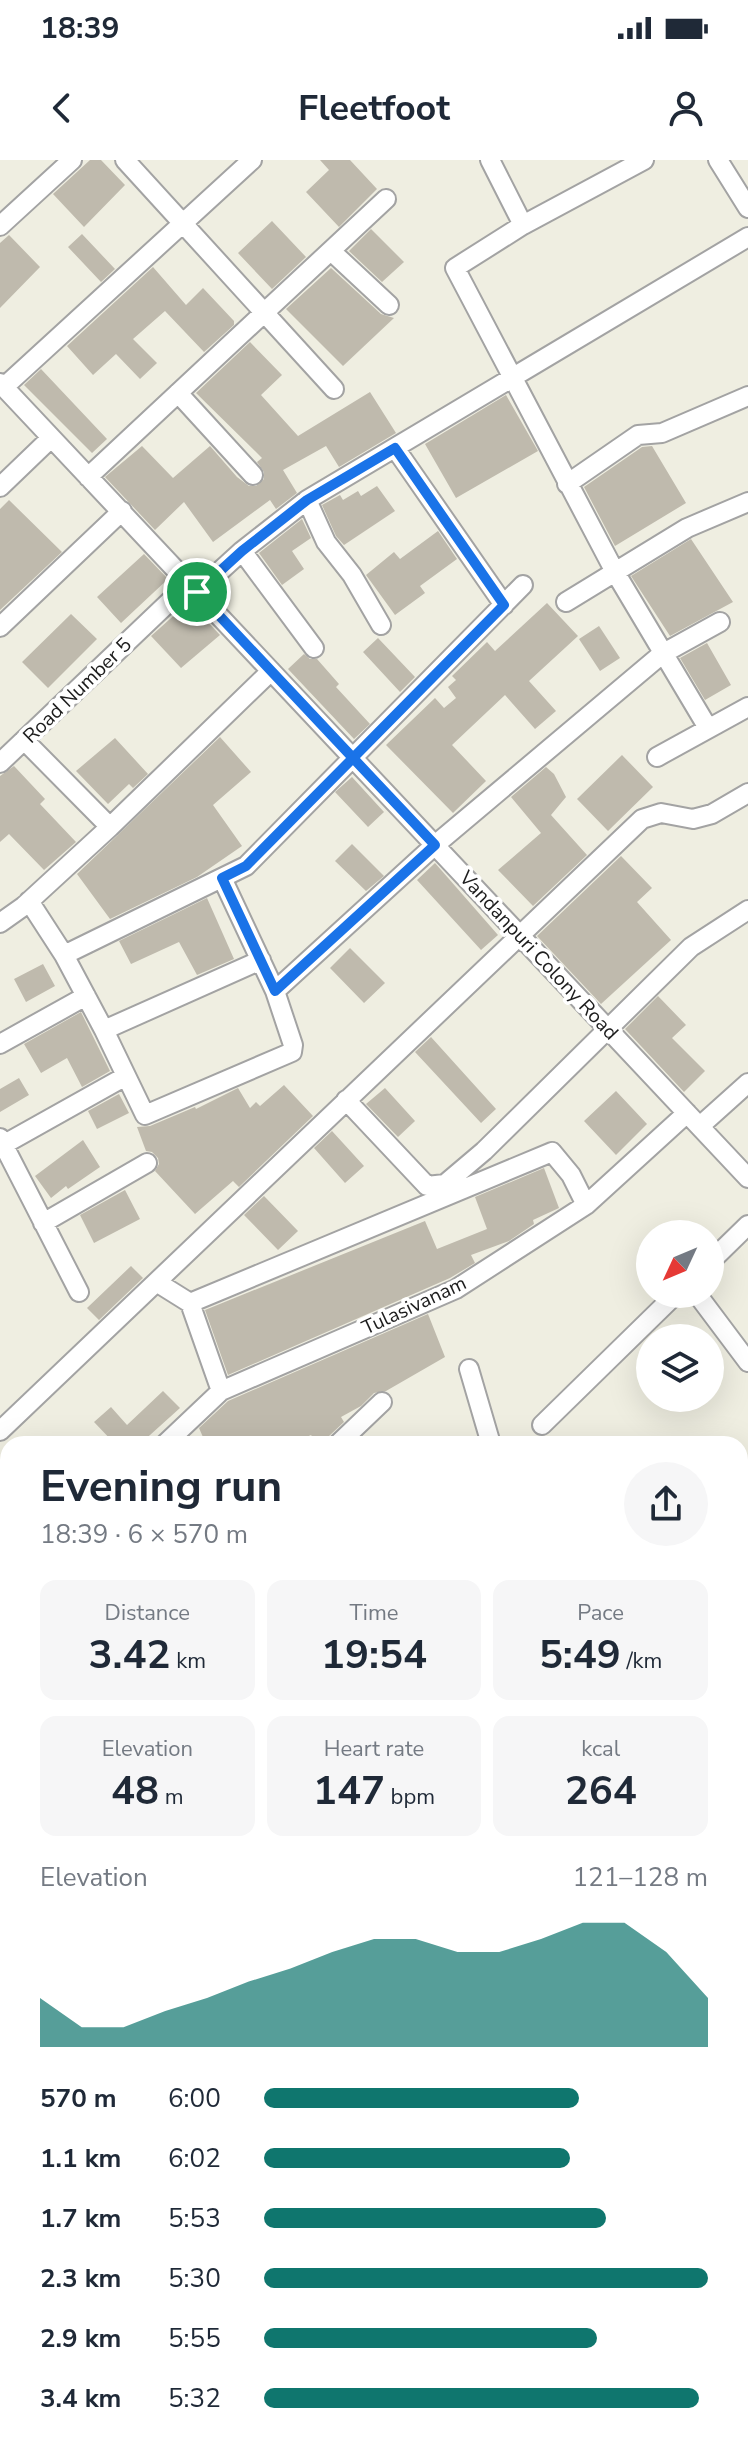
<!DOCTYPE html>
<html lang="en">
<head>
<meta charset="utf-8">
<style>
  body { margin:0; font-family:"Nunito Sans",sans-serif; background:#f6f6f7; color:#1f2937; height:100vh; display:flex; flex-direction:column; font-size:30px; white-space:nowrap }
  * { box-sizing:border-box; margin:0 }
  p { font-size:26px; color:#747a83 }
  .icon { flex:none; width:44px; height:44px; fill:none; stroke:currentColor; stroke-width:2; stroke-linecap:round; stroke-linejoin:round }
  .map { position:relative; flex:1; overflow:hidden }
  .details { position:absolute; left:0px; top:1276px; width:748px; height:1010px; display:flex; flex-direction:column; background:#fff; border-radius:24px 24px 0 0; box-shadow:0 8px 32px #0002 }
  .details>* { flex:none }
  .needle { width:52px; rotate:226deg }
  .buttons { position:absolute; left:636px; top:1060px; display:grid; gap:16px }
  .buttons a { display:grid; place-items:center; width:88px; height:88px; border-radius:50%; background:#fff; box-shadow:0 8px 32px #0002; font-size:40px }
  .pin { position:absolute; display:grid; place-items:center; width:68px; height:68px; color:#fff; margin:-34px; border:4px solid #fff; border-radius:50%; box-shadow:0 2px 8px #0007 }
  .round { display:grid; place-items:center; flex:none; width:84px; height:84px; border-radius:42px; background:#f6f6f7 }
  .head { display:flex; align-items:center; justify-content:space-between; height:136px; padding:0 40px }
  h1 { font-size:44px; font-weight:700; line-height:60px }
  .stats { display:grid; grid-template-columns:repeat(3,1fr); gap:12px; height:136px; padding:8px 40px }
  .stats div { display:grid; align-content:center; border-radius:16px; background:#f6f6f7; text-align:center }
  .stats b { font-size:40px; font-weight:700 }
  .stats small { font-size:22px; font-weight:400 }
  .stats p { font-size:22px }
  .chart { height:224px; padding:16px 40px }
  .chart p { display:flex; justify-content:space-between }
  .chart svg { width:100%; height:144px; margin-top:8px; fill:#0f766e; opacity:.7 }
  ul { padding:0 40px; list-style:none; font-size:26px }
  li { display:grid; grid-template-columns:128px 96px 1fr; align-items:center; height:60px }
  li i { height:20px; border-radius:10px; background:#0f766e }
  .status { display:flex; justify-content:space-between; align-items:center; height:56px; padding:0 40px; background:#fff; direction:ltr }
  .status svg { height:22px; fill:currentColor }
  header { display:flex; justify-content:space-between; align-items:center; height:104px; padding:0 40px; background:#fff; font-size:36px; font-weight:700 }
  .map>svg:first-child { display:block }
</style>
</head>
<body>
<div class="status"><b>18:39</b><svg viewBox="0 0 49 12"><path d="M0 12V9h3v3zM5 12V6h3v6zM10 12V3h3v9zM15 12V0h3v12zM26 1h20v11H26zM47 4h2v5h-2z"/></svg></div>
<header><svg class="icon" aria-label="back" viewBox="0 0 24 24"><path d="M15 5l-7 7 7 7"/></svg>Fleetfoot<svg class="icon" aria-label="person" viewBox="0 0 24 24"><circle cx="12" cy="8" r="4"/><path d="M4 21q1-7 8-7t8 7"/></svg></header>
<div class="map">
<svg width="748" height="2285" viewBox="0 0 748 2285">
  <rect width="100%" height="100%" fill="#efeee1"/>
  <path fill="#bfbaad" d="M90 0H101L125 25 84 67 53 34Z
    M320 0H350L377 29 339 67 306 32 329 10Z
    M272 61 306 97 272 129 238 93Z
    M371 69 404 102 382 122 349 91Z
    M82 74 115 109 101 122 68 87Z
    M9 75 40 107 0 148V83Z
    M153 107 186 145 203 128 234 161V165L204 192 165 151 133 179 157 203 140 219 116 194 93 215 67 186Z
    M331 108 381 154 394 158 343 206 286 149Z
    M250 182 282 215 261 235 298 276 370 232 396 273 339 307 326 286 283 310 297 333 276 349 270 340 213 382 184 342 155 370 105 317 142 286 173 318 210 286 237 317 249 326H256L264 319V312L257 302 262 298 196 233Z
    M41 209 107 279 92 293 24 225Z
    M506 235 538 291 456 338 425 284Z
    M652 286 686 343 615 386 584 327 642 287Z
    M377 326 395 351 344 385 336 376 322 345 340 335 343 340 358 331 361 336Z
    M9 340 62 392 0 450V349Z
    M302 359 311 378 292 391 304 409 282 425 259 393Z
    M438 371 457 399 420 426 425 433 395 455 366 415 394 392 400 399Z
    M691 379 733 442 670 476 631 416Z
    M144 394 168 419 121 463 97 437Z
    M189 442 220 475 181 508 151 476Z
    M547 443 578 476 529 521 556 551 535 569 505 535 452 585 486 621 453 653 386 585 435 538 444 548 456 538 448 527 456 520 452 516 487 482 495 491Z
    M71 454 97 479 48 528 22 502Z
    M599 466 620 498 600 511 579 479Z
    M378 478 415 517 400 532 363 492Z
    M707 483 731 525 705 540 680 498Z
    M304 494 310 499H317L339 524 336 527 370 564 354 579 288 509Z
    M220 577 251 612 213 645 242 686 197 717 110 759 77 714Z
    M115 578 148 614 133 628 129 624 108 644 76 611Z
    M622 595 653 627 608 671 577 639Z
    M14 606 45 639 40 644 76 682 44 710 9 674 0 682V616Z
    M546 607 554 614 566 637 551 655 587 695 533 746 498 710 541 673 511 637Z
    M352 617 384 652 368 667 335 632Z
    M352 684 384 716 366 731 335 701Z
    M621 696 652 728 637 742 671 780 601 844 537 776Z
    M435 703 498 775 481 790 417 720Z
    M207 738 234 799 197 815 179 782 131 804 119 781Z
    M350 788 385 823 364 843 330 808Z
    M43 804 55 826 26 842 14 819Z
    M658 836 686 865 672 878 705 911 684 932 625 869Z
    M81 852 110 911 82 927 67 898 41 913 24 884Z
    M431 877 496 949 481 963 415 892Z
    M19 918 29 935 0 952V929Z
    M284 925 313 956 239 1027 233 1021 195 1054 155 1011 159 1004 158 998 152 992 146 991 137 967 150 966 195 947 196 949 238 928 250 948 256 942 260 946Z
    M385 928 415 961 398 977 366 944Z
    M616 931 647 964 616 995 584 961Z
    M119 934 129 953 97 969 88 951Z
    M332 971 364 1006 345 1023 314 988Z
    M83 980 100 1007 68 1029 66 1026 51 1038 35 1016Z
    M544 1008 559 1048 533 1060 534 1064 509 1081 471 1095 475 1103 450 1118 228 1215 205 1150 425 1061 437 1089 487 1069 475 1037Z
    M125 1030 140 1059 94 1083 80 1055Z
    M264 1036 298 1071 278 1090 244 1055Z
    M131 1106 143 1118 99 1160 87 1148Z
    M428 1154 445 1197 386 1231 374 1233 361 1246 341 1257 344 1262 329 1276 326 1284H318L311 1275 291 1284H206L199 1268 228 1241Z
    M163 1231 180 1248 140 1284H115L94 1262 111 1247 127 1265Z"/>
  <g fill="none" stroke-linecap="round" stroke-linejoin="round">
    <g stroke="#a3a3a3" stroke-width="22">
      <path id="minor" d="M125 0 334 229
        M490 0 523 65
        M644 0 523 65 455 108 615 412 708 568
        M718 0 748 48
        M0 66 72 0
        M331 91 389 145
        M0 223 748 1018
        M4 227 252 0
        M178 233 253 315
        M395 288 504 445
        M88 317 386 39
        M567 324 638 275 662 273 748 236
        M0 327 51 278
        M307 340 326 382 352 415 381 465
        M242 391 314 488
        M197 432 242 391 307 340 748 77
        M566 442 687 368 748 342
        M0 467 122 351
        M24 580 110 667
        M657 597 748 547
        M0 603 189 423
        M29 741 64 795 246 706 523 425
        M0 763 24 746 110 667 271 511
        M64 795 104 870 145 955 292 892 293 885 275 831 222 718
        M275 831 435 685 662 494 720 462
        M104 870 261 800
        M0 884 86 836
        M346 940 427 1026 445 1024 484 991 691 787 748 750
        M700 966 748 923
        M0 978 79 1132
        M3 985 126 916
        M43 1063 147 1003
        M710 1102 748 1065
        M158 1123 190 1143 221 1231
        M697 1134 748 1202
        M190 1143 552 992 571 1015 586 1045
        M469 1209 491 1284
        M542 1265 676 1134
        M0 1271 642 659 661 653 693 659 712 654 748 633
        M165 1284 221 1231 456 1129 586 1045 687 953
        M338 1284 382 1242
        M0 1322 8 1331
        M740 1330 748 1325
        M0 1435 8 1428
        M740 1438 748 1433
        M740 1516 748 1509
        M0 1604 8 1597
        M0 1676 8 1683
        M740 1689 748 1681
        M740 1858 748 1873
        M740 1983 748 1979
        M740 2093 748 2088
        M0 2125 8 2120
        M740 2226 748 2222
        M0 2240 8 2235
        M363 2278 368 2285
        M429 2278 434 2285
        M122 2285 134 2278
        M643 2285 653 2278"/>
    </g>
    <use href="#minor" stroke="#fff" stroke-width="18"/>
  </g>
  <g fill="none" stroke-linecap="round" stroke-linejoin="round">
    <g stroke="#fff" stroke-width="16">
      <path id="route" d="M197 432 353 598 246 706 222 718 275 831 435 685 353 598 504 445 395 288 307 340 242 391 197 432"/>
    </g>
    <use href="#route" stroke="#1a73e8" stroke-width="10"/>
  </g>
  <g text-anchor="middle" stroke-width="7" stroke-linejoin="round" paint-order="stroke">
    <g font-size="20" fill="#1c1c1c" stroke="#fff">
      <text transform="translate(77 530) rotate(-44)" y="7">Road Number 5</text>
      <text transform="translate(539 795) rotate(47)" y="7">Vandanpuri Colony Road</text>
      <text transform="translate(414 1145) rotate(-25)" y="7">Tulasivanam</text>
    </g>
  </g>
</svg>
<div class="buttons">
<a><svg class="needle" viewBox="-14 -14 28 28"><path d="M0-13l5 13h-10z" fill="#e53935"/><path d="M0 13l5-13h-10z" fill="#747a83"/></svg></a>
<a><svg class="icon" aria-label="layers" viewBox="0 0 24 24"><path d="M12 4l9 5-9 5-9-5zM3 14l9 5 9-5"/></svg></a>
</div>
<div class="pin" style="left:197px;top:432px;background:#1e9e55"><svg class="icon" aria-label="arrive" viewBox="0 0 24 24"><path d="M6 21V4h12l-3 4 3 4H6"/></svg></div>
<section class="details">
<div class="head"><div><h1>Evening run</h1><p>18:39 · 6 × 570 m</p></div><a class="round"><svg class="icon" aria-label="share" viewBox="0 0 24 24"><path d="M12 15V3M7 8l5-5 5 5M5 13v7h14v-7"/></svg></a></div>
<div class="stats">
<div><p>Distance</p><b>3.42<small> km</small></b></div>
<div><p>Time</p><b>19:54</b></div>
<div><p>Pace</p><b>5:49<small> /km</small></b></div>
</div>
<div class="stats">
<div><p>Elevation</p><b>48<small> m</small></b></div>
<div><p>Heart rate</p><b>147<small> bpm</small></b></div>
<div><p>kcal</p><b>264</b></div>
</div>
<div class="chart"><p><span>Elevation</span>121–128 m</p>
<svg viewBox="0 0 160 44" preserveAspectRatio="none"><path d="M0 44V29L10 38L20 38L30 33L40 29L50 24L60 20L70 15L80 11L90 11L100 15L110 15L120 11L130 6L140 6L150 15L160 29V44z"/></svg>
</div>
<ul>
<li><b>570 m</b>6:00<i style="width:71%"></i></li>
<li><b>1.1 km</b>6:02<i style="width:69%"></i></li>
<li><b>1.7 km</b>5:53<i style="width:77%"></i></li>
<li><b>2.3 km</b>5:30<i style="width:100%"></i></li>
<li><b>2.9 km</b>5:55<i style="width:75%"></i></li>
<li><b>3.4 km</b>5:32<i style="width:98%"></i></li>
</ul>
</section>
</div>
</body>
</html>
